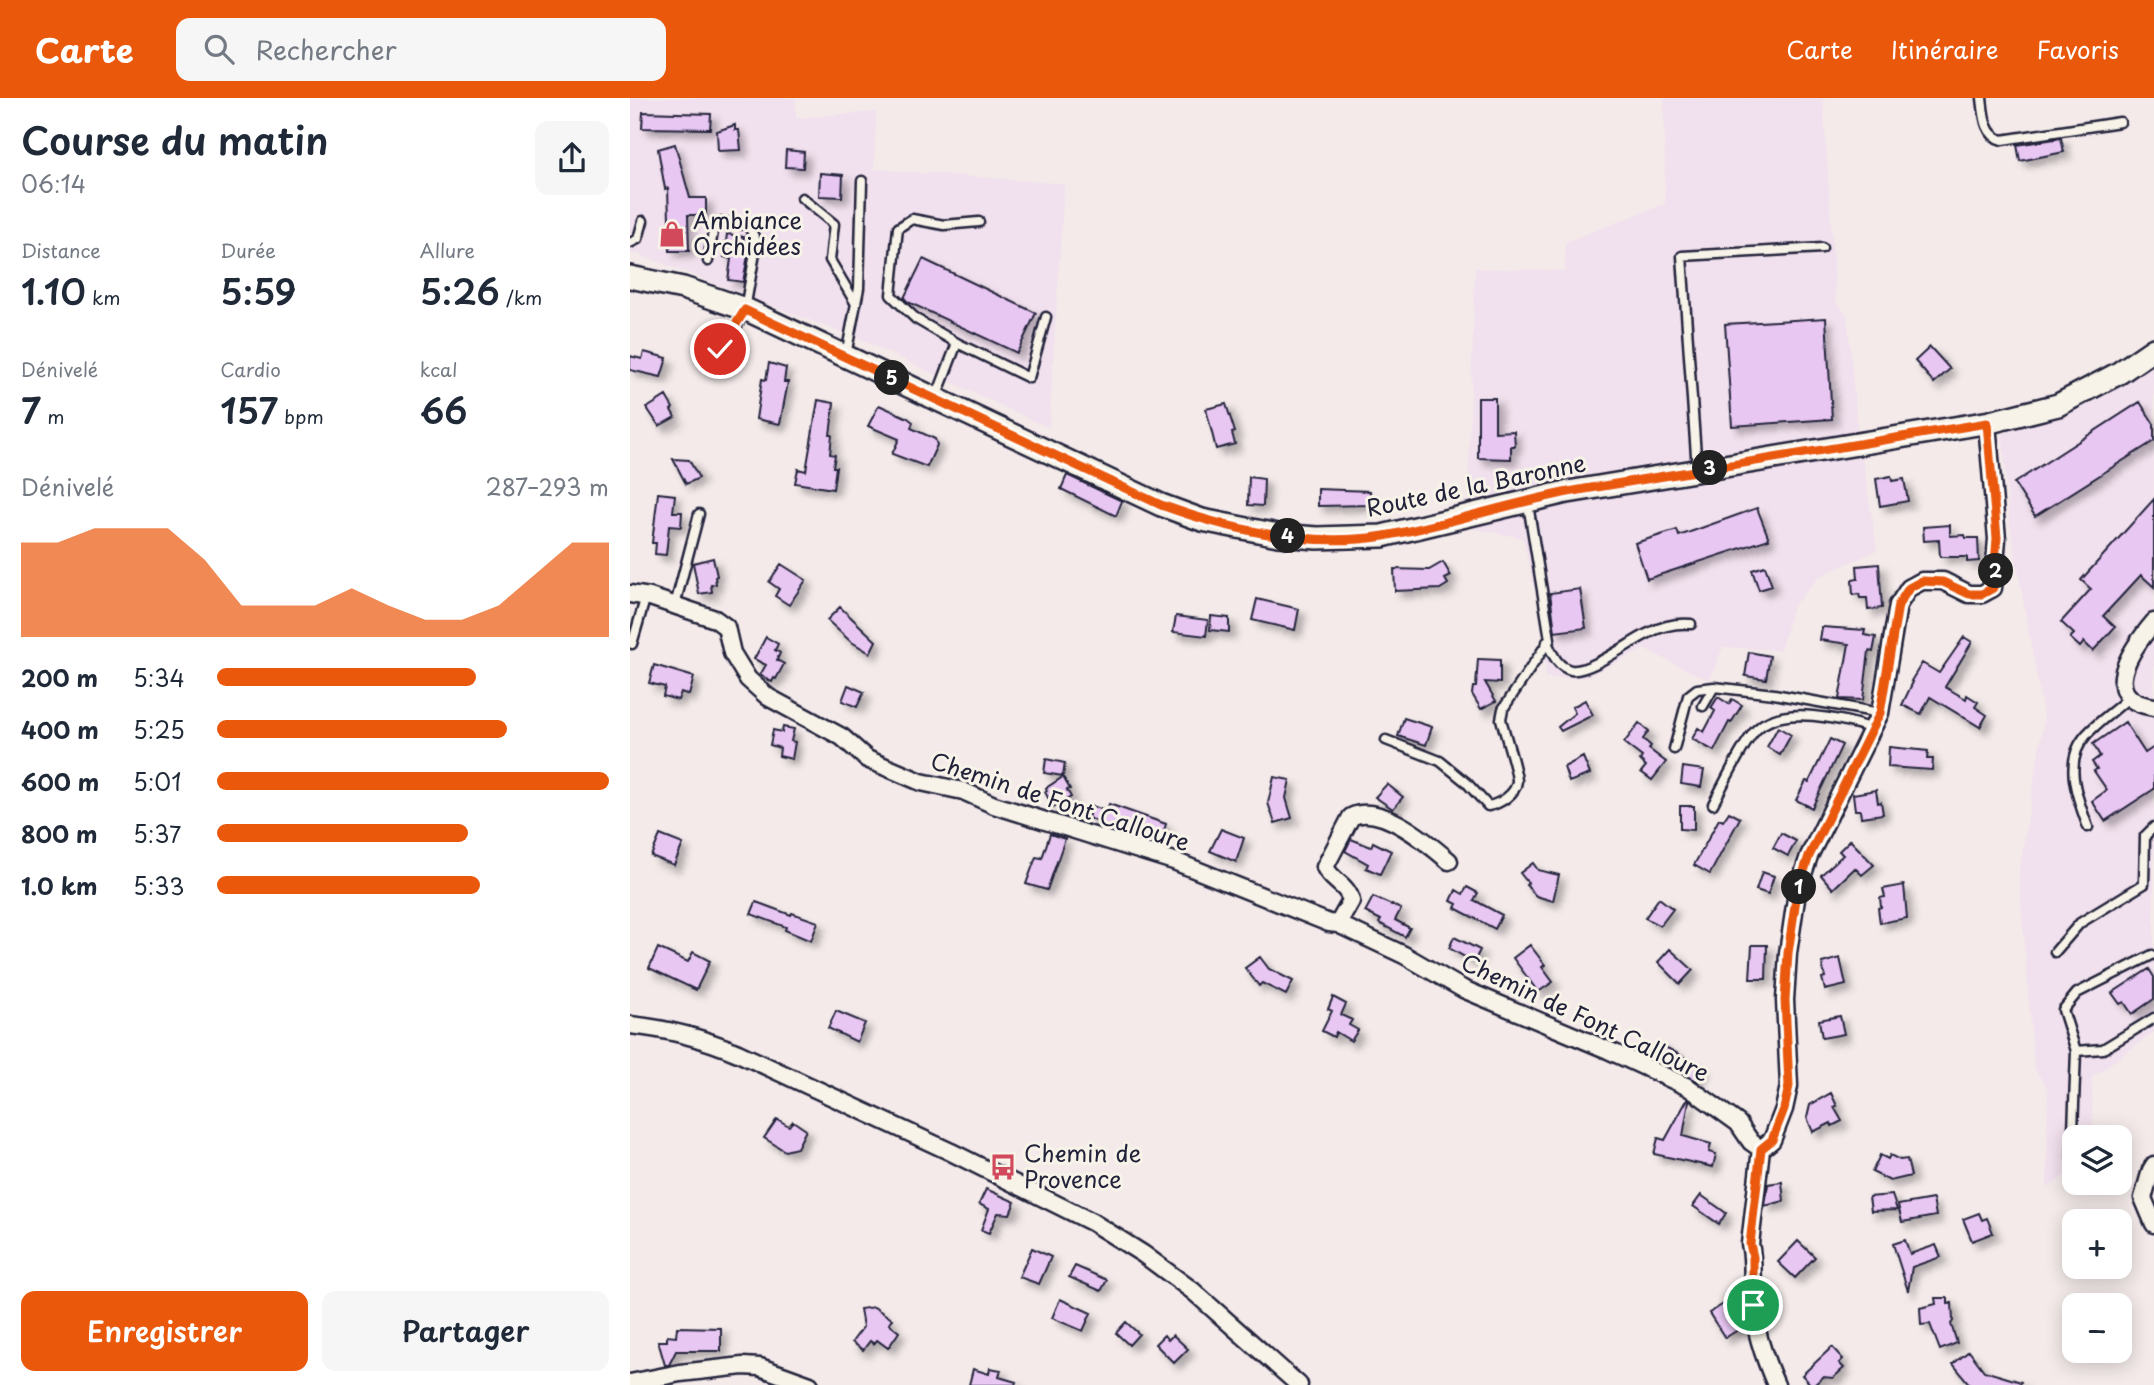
<!DOCTYPE html>
<html lang="fr">
<head>
<meta charset="utf-8">
<style>
  body { margin:0; font-family:"Playpen Sans",sans-serif; background:#f6f6f7; color:#1f2937; height:100vh; display:flex; flex-direction:column; font-size:26px; white-space:nowrap }
  * { box-sizing:border-box; margin:0 }
  p { font-size:23px; color:#747a83 }
  .icon { flex:none; width:38px; height:38px; fill:none; stroke:currentColor; stroke-width:2; stroke-linecap:round; stroke-linejoin:round }
  .map { position:relative; flex:1; overflow:hidden }
  .side { display:flex; flex-direction:column; background:#fff; width:630px }
  .side>* { flex:none }
  .buttons { position:absolute; left:1432px; top:1027px; display:grid; gap:14px }
  .buttons a { display:grid; place-items:center; width:70px; height:70px; border-radius:14px; background:#fff; box-shadow:0 4px 18px #0003; font-size:35px }
  .pin { position:absolute; display:grid; place-items:center; width:60px; height:60px; color:#fff; margin:-30px; border:4px solid #fff; border-radius:50%; box-shadow:0 2px 7px #0007 }
  .km { position:absolute; width:35px; height:35px; margin:-18px; border-radius:50%; background:#222; color:#fff; font-size:19px; line-height:35px; text-align:center }
  .round { display:grid; place-items:center; flex:none; width:74px; height:74px; border-radius:14px; background:#f6f6f7 }
  .head { display:flex; align-items:center; justify-content:space-between; height:119px; padding:0 21px }
  h1 { font-size:38px; font-weight:600; line-height:52px }
  .metrics { display:grid; grid-template-columns:repeat(3,1fr); gap:10px; height:119px; padding:7px 21px }
  .metrics div { display:grid; align-content:center }
  .metrics b { font-size:35px; font-weight:600 }
  .metrics small { font-size:19px; font-weight:400 }
  .metrics p { font-size:19px }
  .chart { height:196px; padding:14px 21px }
  .chart p { display:flex; justify-content:space-between }
  .chart svg { width:100%; height:126px; margin-top:7px; fill:#ea580c; opacity:.7 }
  .cta { display:flex; gap:14px; margin-top:auto; padding:14px 21px }
  .cta a { flex:1; height:80px; border-radius:14px; background:#ea580c; color:#fff; font-size:28px; font-weight:600; line-height:80px; text-align:center }
  .cta a+a { background:#f6f6f7; color:#1f2937 }
  ul { padding:0 21px; list-style:none; font-size:23px }
  li { display:grid; grid-template-columns:112px 84px 1fr; align-items:center; height:52px }
  li i { height:18px; border-radius:9px; background:#ea580c }
  header { display:flex; align-items:center; gap:42px; box-sizing:border-box; height:98px; padding:0 35px; background:#ea580c; color:#fff }
  header strong { font-size:33px }
  nav { display:flex; gap:38px; margin-inline-start:auto; font-size:24px }
  .search { width:490px; height:63px; background:#f6f6f7; display:flex; align-items:center; gap:18px; box-sizing:border-box; padding:0 24px; border-radius:14px; color:#747a83; font-size:26px }
  main { display:flex; flex:1; min-height:0 }
  .map>svg:first-child { display:block }
</style>
</head>
<body>
<header>
<strong>Carte</strong>
<div class="search"><svg class="icon" aria-label="search" viewBox="0 0 24 24"><circle cx="10" cy="10" r="6"/><path d="M15 15l6 6"/></svg>Rechercher</div>
<nav><a>Carte</a><a>Itinéraire</a><a>Favoris</a></nav>
</header>
<main>
<section class="side">
<div class="head"><div><h1>Course du matin</h1><p>06:14</p></div><a class="round"><svg class="icon" aria-label="share" viewBox="0 0 24 24"><path d="M12 15V3M7 8l5-5 5 5M5 13v7h14v-7"/></svg></a></div>
<div class="metrics">
<div><p>Distance</p><b>1.10<small> km</small></b></div>
<div><p>Durée</p><b>5:59</b></div>
<div><p>Allure</p><b>5:26<small> /km</small></b></div>
</div>
<div class="metrics">
<div><p>Dénivelé</p><b>7<small> m</small></b></div>
<div><p>Cardio</p><b>157<small> bpm</small></b></div>
<div><p>kcal</p><b>66</b></div>
</div>
<div class="chart"><p><span>Dénivelé</span>287–293 m</p>
<svg viewBox="0 0 160 44" preserveAspectRatio="none"><path d="M0 44V11L10 11L20 6L30 6L40 6L50 17L60 33L70 33L80 33L90 27L100 33L110 38L120 38L130 33L140 22L150 11L160 11V44z"/></svg>
</div>
<ul>
<li><b>200 m</b>5:34<i style="width:66%"></i></li>
<li><b>400 m</b>5:25<i style="width:74%"></i></li>
<li><b>600 m</b>5:01<i style="width:100%"></i></li>
<li><b>800 m</b>5:37<i style="width:64%"></i></li>
<li><b>1.0 km</b>5:33<i style="width:67%"></i></li>
</ul>
<div class="cta"><a>Enregistrer</a><a>Partager</a></div>
</section>
<div class="map">
<svg width="1524" height="1287" viewBox="0 0 1524 1287">
  <defs>
    <filter id="shadow"><feDropShadow dx="6" dy="6" stdDeviation="3.5" flood-color="#0004"/></filter>
  </defs>
  <rect width="100%" height="100%" fill="#f4eaea"/>
  <filter id="ink" filterUnits="userSpaceOnUse"><feTurbulence type="fractalNoise" baseFrequency=".0143" numOctaves="2"/><feDisplacementMap in="SourceGraphic" scale="14" xChannelSelector="R" yChannelSelector="G"/><feConvolveMatrix kernelMatrix="1 2 1 2 8 2 1 2 1" color-interpolation-filters="sRGB"/></filter>
  <g filter="url(#ink)">
    <path fill="#f1e0ed" d="M0 0H166V20L246 14 244 71 434 86 419 330 234 243 8 156H0Z
      M1034 0H1193L1206 204 1217 217 1229 349 1476 298 1524 263V934L1462 979 1463 1039 1444 1040V1070L1417 1091 1418 991 1404 970 1389 775 1414 621 1379 420 1372 329 1232 358 1247 452 1190 478 1163 508 1150 552 1093 549 1079 582 1014 551 954 580H915V537L893 440 841 430 838 390 845 170 935 173V144L1035 106Z"/>
    <path fill="#e9c7f3" stroke="#22223b" stroke-width="2" filter="url(#shadow)" d="M13 14 81 16 80 31 12 30Z
      M105 27V32H109L111 52 88 53 87 33Z
      M1431 40 1434 54 1390 63 1387 47Z
      M45 46 60 100H76V117H58L59 153H40L38 90 35 91 28 51Z
      M156 52 174 54 173 70 155 69Z
      M190 75 213 77 212 99 189 98Z
      M97 136 114 139 112 146 120 147 113 184 98 182 101 161 94 159Z
      M293 161 406 215 387 255 278 204 274 200Z
      M1196 220 1202 321 1102 328 1095 226Z
      M1300 249 1320 271 1304 285 1285 263Z
      M14 254 37 260 31 279 0 272V258L12 261Z
      M139 265 156 270 154 284H158L150 326 126 321 132 281 136 282Z
      M36 298 43 310 41 312 45 319 29 328 17 310Z
      M848 300H865V334L884 333 885 348H881V361L848 360Z
      M188 302 204 305 200 337H202L200 356 205 357 203 369H206L203 391 165 385 168 371 176 373Z
      M1510 304 1524 326V343L1405 418 1384 385Z
      M596 306 605 334 602 335 605 346 586 351 576 311Z
      M249 307 278 320 283 324 281 330 305 341 307 347 297 369 262 356 269 341 238 328Z
      M43 361 59 362 69 380 56 386Z
      M437 377 492 403 486 418 431 391Z
      M1261 378 1262 383 1274 381 1278 403 1250 408 1246 381Z
      M619 379 634 381 633 408 618 407Z
      M688 391 740 393V407L688 408Z
      M28 395 45 397 43 414H52L51 429 39 428 36 457 25 456 26 445H22Z
      M1524 401V489L1511 477 1473 518 1485 529 1463 553 1454 544 1450 549 1440 540 1444 536 1431 524 1461 491 1451 482Z
      M1127 410 1139 441 1017 481 1005 445 1047 432 1049 438Z
      M1320 427V438L1335 437 1336 440H1348L1349 463 1337 464V459H1310L1309 442 1294 443 1293 429Z
      M83 460 87 478 85 479 86 486 81 487 82 494 69 496 63 465Z
      M813 464 821 478 815 481 818 486 810 491 765 493 764 471 799 472Z
      M151 466 176 482 159 507 145 498 149 491 139 484Z
      M1249 466 1252 510 1238 512 1237 500H1230L1229 496 1223 497 1222 482 1228 481 1227 468Z
      M1135 468 1142 488 1129 492 1122 472Z
      M950 491 956 530 925 534 920 495Z
      M627 501 669 511 665 532 622 522Z
      M210 509 246 543 240 555 220 543 197 522Z
      M546 518 578 522 576 538 543 534Z
      M581 518 599 520V534L580 532Z
      M1192 529 1235 532 1234 537 1246 539 1243 554 1239 553 1233 602 1209 601 1219 546 1190 542Z
      M136 539 148 546 145 552 150 555 147 562 154 566 146 581 144 580 142 584 130 577 136 567 124 561Z
      M1334 539 1342 544 1315 589 1336 601 1337 597 1348 604 1345 609 1357 617 1350 629 1300 599 1291 616 1272 607 1283 584 1281 583 1292 565 1309 575Z
      M1119 554 1140 558 1136 581 1115 578Z
      M848 561 870 562V585L855 584 866 603 851 611 842 596 843 589H846Z
      M24 567 64 579 59 597 51 594 48 602 33 598 35 589 19 585Z
      M218 587 234 594 227 609 212 603Z
      M1088 599 1099 606 1102 601 1112 607 1101 625 1099 624 1084 653 1062 641 1068 630 1074 634 1085 613 1081 610Z
      M955 602 963 617 931 633 928 629 945 615 942 609Z
      M774 620 802 629 796 647 768 638Z
      M1495 624 1515 655 1524 649V691L1475 723 1462 703 1477 692 1464 673 1467 671 1462 664 1470 658 1463 646Z
      M1009 625 1019 633 1013 641 1021 648 1019 651 1036 664 1022 682 1011 674 1016 668 1010 662 1012 659 994 645Z
      M153 629 164 631 161 643 165 644 162 661 149 658 150 650 140 647 143 632 152 634Z
      M1148 629 1161 637 1150 657 1137 649Z
      M1200 641 1212 647 1182 710 1166 702 1176 683 1179 684Z
      M1259 649 1298 653 1297 661H1303L1302 672 1258 669Z
      M953 659 960 676 939 684 934 669Z
      M416 661 435 665 433 678 414 675Z
      M1053 669 1074 672 1071 689 1051 686Z
      M433 679 440 691 437 692 441 699 423 709 415 694 417 693 416 690Z
      M644 679 660 682 656 700 662 720 645 725 638 705Z
      M757 686 773 699 763 711 745 699Z
      M1246 692 1248 705 1251 704 1253 716 1231 719 1230 712H1225L1223 696Z
      M479 706 536 726 533 737 497 725 493 736 471 729 472 725 458 720 461 708 477 713Z
      M1050 708H1064V732L1050 731Z
      M1099 714 1110 720 1080 776 1064 767 1089 721 1093 723Z
      M591 731 614 740 606 764 580 753Z
      M1151 735 1166 743 1158 758 1143 750Z
      M420 736 435 741 417 792 396 786 406 759 412 760Z
      M30 737 53 746 44 767 21 758Z
      M721 741 741 749 743 744 761 753 750 776 736 770 738 766 715 753Z
      M1220 742 1244 767 1232 777 1225 770 1203 791 1191 777 1213 757 1209 753Z
      M903 765 908 772 929 777 923 803 906 798 896 787 898 785 890 775Z
      M1132 774 1144 778 1138 796 1126 792Z
      M1274 787 1277 820 1250 825 1248 810 1251 809 1250 800 1255 799 1253 791Z
      M837 789 848 795 844 802 872 817 865 831 825 810 827 806 821 803 826 792 833 796Z
      M743 799 771 811 765 822 780 830 775 839 749 825 751 822 735 814Z
      M1029 800 1043 811 1030 828 1015 820Z
      M126 804 161 817 162 815 188 824 181 843 155 832 156 829 121 816Z
      M824 839 850 852 844 864 819 850Z
      M900 847 915 867 912 869 923 884 908 894 883 860Z
      M1122 847H1137L1136 881H1120Z
      M28 850 58 864 63 854 80 863 66 892 19 870Z
      M1040 851 1063 872 1050 886 1028 864Z
      M630 859 639 871 663 883 656 897 632 885 629 888 615 870Z
      M1210 860 1216 887 1195 892 1192 880 1195 879 1192 865Z
      M1519 871 1524 879V901L1502 916 1494 904 1490 906 1482 895Z
      M703 899 716 906 711 917 722 922 719 927 728 932 721 943 706 934 704 939 692 933 702 913 698 911Z
      M206 913 235 925 227 944 198 930Z
      M1210 918 1214 936 1192 940 1189 922Z
      M1026 944 1074 970 1067 983 1018 959Z
      M1201 995 1207 1008 1204 1009 1212 1023 1202 1028 1201 1025 1183 1034 1177 1020 1180 1007Z
      M1057 1002 1059 1003 1053 1038 1081 1046 1079 1054 1086 1056 1083 1069 1024 1056 1028 1040 1035 1042Z
      M147 1021 159 1028 163 1023 176 1032 167 1050 155 1053 134 1040Z
      M1250 1057 1258 1061 1260 1057 1270 1062 1277 1061 1281 1078 1260 1083 1242 1074Z
      M1152 1084 1154 1103 1135 1108 1138 1086Z
      M356 1091 385 1104 380 1116 368 1115 359 1135 351 1132 359 1111 349 1106Z
      M1071 1097 1096 1115 1089 1126 1063 1108Z
      M1262 1097 1267 1112 1241 1113 1239 1099Z
      M1303 1101 1306 1118 1272 1124 1268 1107Z
      M1349 1115 1352 1122 1357 1120 1363 1135 1342 1143 1333 1121Z
      M1275 1142 1280 1156 1306 1147 1311 1159 1282 1169 1278 1193 1263 1146Z
      M1168 1143 1185 1159 1165 1180 1148 1164Z
      M402 1150 421 1159 409 1186 389 1179Z
      M445 1168 477 1182 471 1193 439 1179Z
      M1305 1200H1318V1206L1322 1205 1323 1223 1321 1226 1327 1245 1310 1252 1300 1226 1291 1227 1290 1210 1306 1206Z
      M430 1201 461 1215 453 1233 422 1220Z
      M1100 1202 1112 1221 1108 1224 1111 1230 1095 1240 1079 1215Z
      M244 1209 262 1221 259 1226 269 1234 258 1250 247 1242 244 1246 240 1243 233 1252 222 1244 233 1229 230 1211Z
      M496 1224 509 1236 499 1247 486 1235Z
      M47 1229 91 1230V1253H46L39 1267H35L28 1243H37V1238L46 1239Z
      M534 1237 538 1242 543 1237 558 1251 544 1265 525 1246Z
      M1202 1249 1213 1261 1209 1265 1214 1270 1203 1280 1193 1279 1184 1287H1181L1172 1277Z
      M1339 1253 1354 1273 1391 1284 1390 1287H1340L1323 1266Z
      M360 1270 371 1272 369 1279 386 1284 385 1287H339L343 1271 359 1276Z"/>
    <g fill="none" stroke-linecap="round" stroke-linejoin="round">
      <g stroke="#22223b" stroke-width="13">
        <path id="lane" d="M1352 0C1354 16 1354 37 1372 42L1490 24
          M172 100 204 126 200 162 226 206
          M0 145 8 141 13 123
          M78 163 84 128 93 124 118 127 127 144 115 211 107 228 79 266
          M327 245 286 221 261 197 268 130 282 121 314 127 349 124
          M216 257 229 190 232 83
          M306 300 327 245 399 280 416 219
          M1067 372 1052 158 1192 150
          M45 507 69 416
          M917 544C922 555 927 569 941 572 960 575 1001 543 1019 535 1032 528 1047 525 1061 526
          M2 546 16 498
          M1073 608 1084 589 1144 596 1250 615
          M756 642 810 663 836 684 858 708C870 706 886 696 887 683 887 673 874 633 871 621L873 611 920 541 898 406
          M1044 651 1058 598 1067 591 1084 589
          M1083 706C1093 688 1114 643 1127 631 1152 606 1213 621 1243 631
          M1458 729C1447 699 1432 663 1457 636 1470 622 1486 612 1499 599
          M1425 854 1450 825 1514 786 1515 738 1524 729
          M1446 953 1473 951 1524 920
          M1442 1059 1446 953 1433 912 1447 895 1522 857"/>
      </g>
      <g stroke="#22223b" stroke-width="21">
        <path id="street" d="M0 496 20 499 85 521 96 529 102 555 118 581 138 599 212 639 237 661 291 684 333 693 364 707 544 763 699 825 708 826 774 857 833 891 978 952 1058 989 1108 1025 1121 1044 1131 1051
          M1524 524C1502 550 1466 601 1524 609
          M708 826 721 803C718 787 701 783 695 769L721 719C750 704 797 744 819 763
          M0 927C38 931 73 940 108 955L321 1054 462 1124 513 1156 563 1193 669 1287
          M1131 1051 1142 1042 1154 1011 1159 988 1155 902 1158 855 1167 794 1179 758 1250 615 1268 507 1279 490 1292 483H1313L1339 496H1352L1363 490 1367 441 1357 325
          M1131 1051 1120 1146C1125 1167 1121 1187 1123 1207 1125 1235 1135 1262 1146 1287
          M1524 1067 1521 1072 1513 1100 1524 1126
          M0 1285 50 1275 113 1268 130 1269 180 1287"/>
      </g>
      <g stroke="#22223b" stroke-width="26">
        <path id="secondary" d="M0 179 53 190 115 211 531 407 572 422 648 437 687 440 752 438 932 395 1360 324 1428 307 1489 275 1524 251"/>
      </g>
      <use href="#lane" stroke="#f7f3e8" stroke-width="8"/>
      <use href="#street" stroke="#f7f3e8" stroke-width="16"/>
      <use href="#secondary" stroke="#f7f3e8" stroke-width="21"/>
    </g>
  </g>
  <g fill="none" stroke-linecap="round" stroke-linejoin="round" filter="url(#ink)">
    <g stroke="#fff" stroke-width="14">
      <path id="route" d="M90 251 115 212 531 407C600 432 680 450 754 438 822 426 887 402 955 391 1089 368 1223 348 1357 325L1367 440 1363 490 1352 496H1339L1313 484 1292 483 1279 490 1268 507 1250 615 1179 758 1167 794 1158 855 1155 902 1159 988 1154 1011 1142 1042 1131 1051 1120 1146 1123 1159V1207"/>
    </g>
    <use href="#route" stroke="#ea580c" stroke-width="9"/>
  </g>
  <defs>
    <g id="shop-bare" transform="scale(2.1)"><path d="M-5-2.5h2.3a2.7 3.5 0 0 1 5.4 0H5L5.5 6h-11ZM-1.5-2.5h3a1.5 2.3 0 0 0-3 0Z" fill="#d1495b" stroke="#f7f3e8" stroke-width="2.5" paint-order="stroke"/></g>
    <g id="bus-bare" transform="scale(2.1)"><path d="M-5-6H5V4H4V6H2V4H-2V6H-4V4H-5ZM-3.5-4V0h7V-4ZM-3.5 1.2v1.5H-2V1.2ZM2 1.2v1.5H3.5V1.2Z" fill="#d1495b" stroke="#f7f3e8" stroke-width="2.5" paint-order="stroke"/></g>
  </defs>
  <g fill-rule="evenodd">
    <use href="#shop-bare" x="42" y="136"/>
    <use href="#bus-bare" x="373" y="1069"/>
  </g>
  <g text-anchor="middle" stroke-width="6" stroke-linejoin="round" paint-order="stroke">
    <g font-size="23" fill="#22223b" stroke="#f7f3e8" text-anchor="start">
      <text x="63" y="131">Ambiance<tspan x="63" dy="26">Orchidées</tspan></text>
      <text x="394" y="1064">Chemin de<tspan x="394" dy="26">Provence</tspan></text>
    </g>
    <g font-size="23" fill="#22223b" stroke="#f7f3e8">
      <text transform="translate(846 388) rotate(-12)" y="8">Route de la Baronne</text>
      <text transform="translate(430 704) rotate(18)" y="8">Chemin de Font Calloure</text>
      <text transform="translate(955 920) rotate(25)" y="8">Chemin de Font Calloure</text>
    </g>
  </g>
</svg>
<div class="buttons">
<a><svg class="icon" aria-label="layers" viewBox="0 0 24 24"><path d="M12 4l9 5-9 5-9-5zM3 14l9 5 9-5"/></svg></a>
<a>+</a>
<a>−</a>
</div>
<div class="pin" style="left:1123px;top:1207px;background:#1e9e55"><svg class="icon" aria-label="arrive" viewBox="0 0 24 24"><path d="M6 21V4h12l-3 4 3 4H6"/></svg></div>
<div class="pin" style="left:90px;top:251px;background:#d93025"><svg class="icon" aria-label="check" viewBox="0 0 24 24"><path d="M5 12l5 5 9-10"/></svg></div>
<b class="km" style="left:1169px;top:789px">1</b>
<b class="km" style="left:1366px;top:473px">2</b>
<b class="km" style="left:1080px;top:370px">3</b>
<b class="km" style="left:658px;top:438px">4</b>
<b class="km" style="left:262px;top:280px">5</b>
</div>
</main>
</body>
</html>
